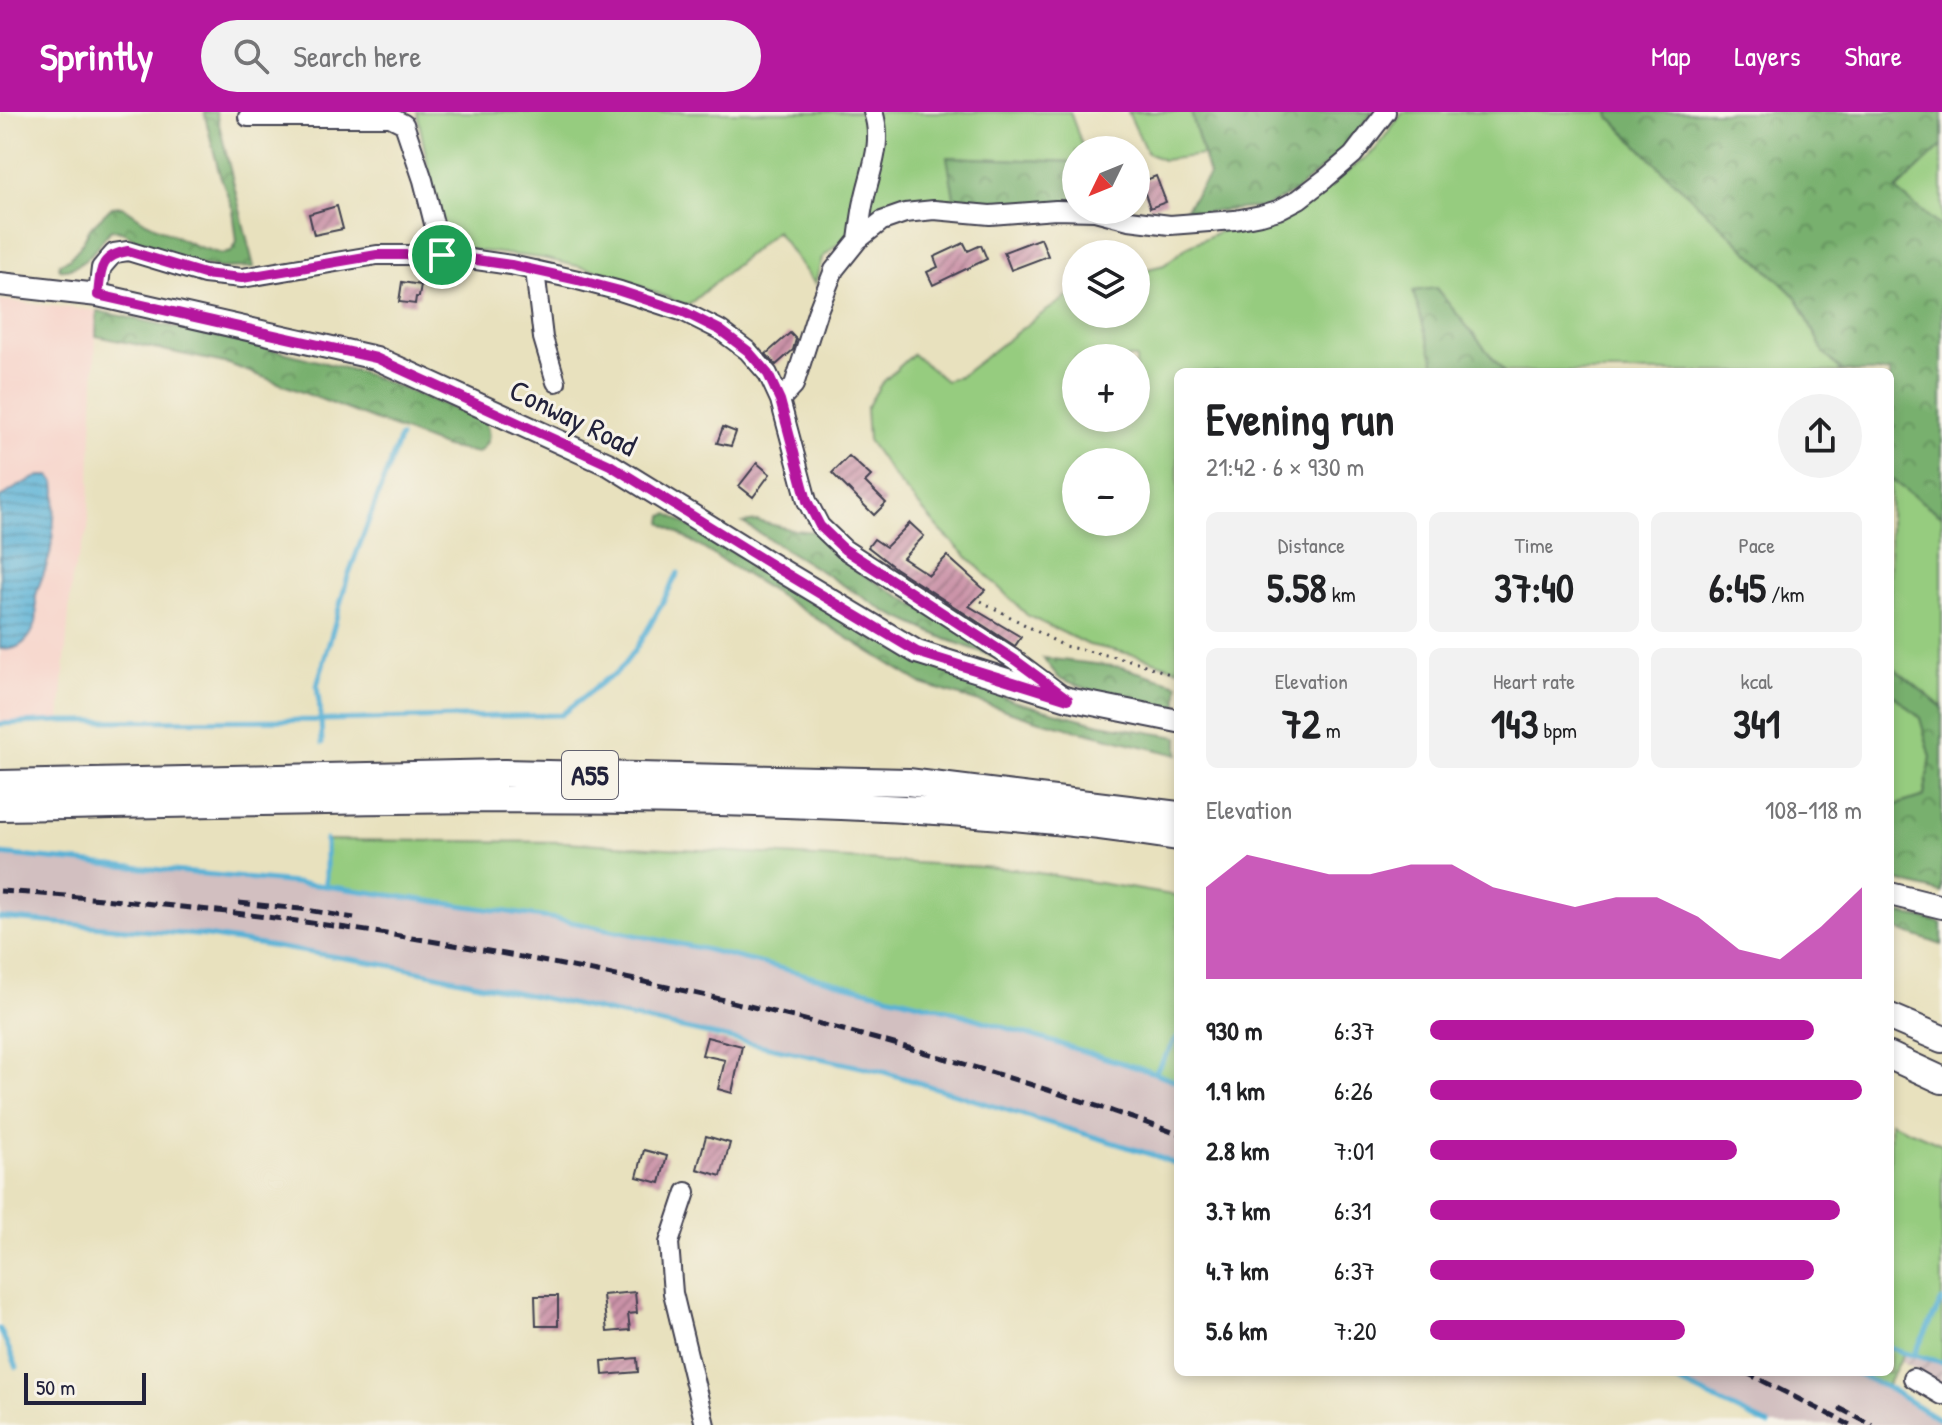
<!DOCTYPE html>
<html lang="en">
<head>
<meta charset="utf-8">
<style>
  body { margin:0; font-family:"Patrick Hand",sans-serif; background:#f2f2f2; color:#202124; height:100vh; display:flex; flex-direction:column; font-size:30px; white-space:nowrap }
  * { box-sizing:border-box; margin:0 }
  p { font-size:26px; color:#757577 }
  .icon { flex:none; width:44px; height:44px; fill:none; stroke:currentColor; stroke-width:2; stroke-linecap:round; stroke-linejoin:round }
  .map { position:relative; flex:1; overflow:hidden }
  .details { position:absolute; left:1174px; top:256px; width:720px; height:1008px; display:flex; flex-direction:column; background:#fff; border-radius:12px; box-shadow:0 4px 12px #0003 }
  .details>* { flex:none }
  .needle { width:52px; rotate:227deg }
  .controls { position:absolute; left:1062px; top:24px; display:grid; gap:16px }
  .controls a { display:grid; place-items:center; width:88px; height:88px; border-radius:50%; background:#fff; box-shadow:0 4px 12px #0003; font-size:40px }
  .scale { position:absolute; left:24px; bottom:20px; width:122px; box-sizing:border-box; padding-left:8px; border:4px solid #22223b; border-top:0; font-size:22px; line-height:28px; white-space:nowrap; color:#22223b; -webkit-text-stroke:6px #f7f3e8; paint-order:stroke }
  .pin { position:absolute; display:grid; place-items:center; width:68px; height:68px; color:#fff; margin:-34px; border:4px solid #fff; border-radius:50%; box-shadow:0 2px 8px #0007 }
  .round { display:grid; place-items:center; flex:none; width:84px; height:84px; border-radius:42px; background:#f2f2f2 }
  .overview { display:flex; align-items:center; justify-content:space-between; height:136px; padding:0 32px }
  h1 { font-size:44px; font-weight:700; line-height:60px }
  .metrics { display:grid; grid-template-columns:repeat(3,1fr); gap:12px; height:136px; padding:8px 32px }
  .metrics div { display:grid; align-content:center; border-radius:12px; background:#f2f2f2; text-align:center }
  .metrics b { font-size:40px; font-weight:700 }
  .metrics small { font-size:22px; font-weight:400 }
  .metrics p { font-size:22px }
  .chart { height:224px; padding:16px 32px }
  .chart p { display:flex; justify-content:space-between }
  .chart svg { width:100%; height:144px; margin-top:8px; fill:#b5179e; opacity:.7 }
  ul { padding:0 32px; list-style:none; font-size:26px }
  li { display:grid; grid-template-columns:128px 96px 1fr; align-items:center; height:60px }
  li i { height:20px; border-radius:10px; background:#b5179e }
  header { display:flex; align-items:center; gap:48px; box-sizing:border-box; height:112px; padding:0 40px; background:#b5179e; color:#fff }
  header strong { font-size:38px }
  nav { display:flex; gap:44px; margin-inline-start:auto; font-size:28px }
  .search { width:560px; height:72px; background:#f2f2f2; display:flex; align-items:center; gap:20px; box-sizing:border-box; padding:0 28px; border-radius:44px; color:#757577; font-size:30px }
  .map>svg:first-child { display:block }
</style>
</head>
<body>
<header>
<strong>Sprintly</strong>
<div class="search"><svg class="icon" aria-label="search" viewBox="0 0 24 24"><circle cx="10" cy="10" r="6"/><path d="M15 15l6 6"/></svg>Search here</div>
<nav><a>Map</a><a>Layers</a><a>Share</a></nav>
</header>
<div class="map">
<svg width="1942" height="1313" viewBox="0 0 1942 1313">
  <defs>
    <pattern id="industrial-furrows" width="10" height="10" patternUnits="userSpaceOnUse" patternTransform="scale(2)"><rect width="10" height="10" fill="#d2bfc0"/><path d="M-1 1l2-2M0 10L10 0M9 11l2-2" fill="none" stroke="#b4a4a6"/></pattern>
    <pattern id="forest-crowns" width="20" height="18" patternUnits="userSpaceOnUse" patternTransform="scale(2)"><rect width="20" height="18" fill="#78b06e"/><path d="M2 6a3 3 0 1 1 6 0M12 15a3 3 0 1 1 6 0" fill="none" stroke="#628f5c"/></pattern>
    <pattern id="water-rules" width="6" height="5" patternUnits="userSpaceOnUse" patternTransform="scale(2)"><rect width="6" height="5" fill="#59b1d6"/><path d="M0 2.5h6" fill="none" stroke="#4990af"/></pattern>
    <pattern id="building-hatch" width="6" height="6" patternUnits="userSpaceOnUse" patternTransform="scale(2)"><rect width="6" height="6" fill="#ca92a7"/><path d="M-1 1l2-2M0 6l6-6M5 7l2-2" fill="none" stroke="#a47789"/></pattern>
  </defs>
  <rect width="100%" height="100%" fill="#f7f3e8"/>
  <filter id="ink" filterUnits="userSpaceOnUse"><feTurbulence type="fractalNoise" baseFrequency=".0125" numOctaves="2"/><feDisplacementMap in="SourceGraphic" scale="16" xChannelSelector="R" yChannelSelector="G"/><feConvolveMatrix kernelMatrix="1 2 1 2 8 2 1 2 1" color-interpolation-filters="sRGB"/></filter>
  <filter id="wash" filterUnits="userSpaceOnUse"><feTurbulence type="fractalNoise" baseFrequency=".006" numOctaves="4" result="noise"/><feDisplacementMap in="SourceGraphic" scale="32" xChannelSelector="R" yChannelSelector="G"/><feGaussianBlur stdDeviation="1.8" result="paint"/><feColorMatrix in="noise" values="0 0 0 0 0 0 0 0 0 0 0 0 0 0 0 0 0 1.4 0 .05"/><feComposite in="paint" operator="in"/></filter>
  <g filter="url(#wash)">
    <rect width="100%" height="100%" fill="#e8e1be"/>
    <path fill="#f7d1c8" d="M0 188 97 199 88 417 72 464 60 609 0 612Z"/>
    <path fill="url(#industrial-furrows)" d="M1904 1241 1942 1250V1273L1900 1249Z"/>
    <path fill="#d2bfc0" d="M0 742 326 774 556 807 704 837 947 898 1155 961 1178 970V1053L1153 1043 884 960 400 855 207 824 0 806Z
      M1658 1260H1851L1886 1275 1942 1309V1313H1768Z"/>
    <path fill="#96cc7f" stroke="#5c775d" stroke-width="2" fill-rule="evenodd" d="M417 0H1070L1084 38H1076V50L948 45 955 91 914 90 885 101 850 121 822 146 815 172 776 119 687 194 608 161 542 146 445 135Z
      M1128 0H1191L1203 43 1163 48 1147 41Z
      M1403 0H1609L1610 5 1656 52 1797 186 1824 241 1843 260H1504L1436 177 1414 179 1437 260H1178V557L1136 543 1089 533 1028 504 940 418 894 365 868 328 866 297 881 272 913 242 946 269 959 265 1033 208 1076 179V202H1136V160L1164 153 1188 134 1223 118 1275 108 1312 88 1375 38ZM1076 246H1136V306H1076ZM1076 350H1136V410H1076Z
      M1942 34V116L1896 78Z
      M1890 367 1942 404V595L1890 553Z
      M1890 580 1920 606 1931 645 1924 684 1890 695Z
      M326 728 565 730 1014 757 1178 784V970L1155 961 947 898 704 837 556 807 326 774Z
      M1890 1010 1942 1032V1250L1904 1241 1886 1275 1852 1260H1890Z"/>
    <path fill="url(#forest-crowns)" stroke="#4d6954" stroke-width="2" d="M204 0H216L254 155 221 156 188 150 144 133 121 119 111 118C97 134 83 160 59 157V152L69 147 79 136 91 115 112 95 122 94 146 110 196 134 222 142 231 140 237 130 233 98 219 60Z
      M1191 0H1373L1346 35 1295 80 1265 95 1182 102 1209 63Z
      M1609 0H1942V34L1896 78 1942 116V404L1890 367V319L1895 314 1890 308V260H1843L1824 241 1797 186 1656 52 1610 5Z
      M947 45 1076 50V91H955Z
      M1436 176 1504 260H1437L1413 179Z
      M97 199 240 229 360 260 485 309C491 324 490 330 478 341L445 335 229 252 96 224Z
      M669 402 914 546 1013 589 1100 612 1178 625V643L1040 609 922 572 662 411 663 404Z
      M757 409 794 418 817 420 850 455 964 521 996 545 948 528 887 500 743 411Z
      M1043 546 1121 555 1178 572V598L1090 578 1059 566Z
      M1890 553 1942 595V781L1890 767V695L1924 684 1931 645 1920 606 1890 580Z
      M1890 799 1942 811V833L1890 815Z"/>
    <path fill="url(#water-rules)" stroke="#3e6a88" stroke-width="2" d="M40 364H50L55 370 56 379C54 400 54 422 50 442 47 456 38 473 36 484 35 493 38 502 36 510 31 528 18 540 0 537V386L20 373Z"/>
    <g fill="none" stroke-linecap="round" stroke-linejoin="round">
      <path stroke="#59b1d6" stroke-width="5" d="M400 325 348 464 317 574 321 608 561 603 606 567C631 558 664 486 678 461
        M0 612 60 609 321 608 322 631
        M326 728V774
        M0 742 326 774 556 807 704 837 947 898 1155 961 1178 970
        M0 806 207 824 400 855 884 960 1153 1043 1178 1053
        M1155 961 1178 924
        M0 1217 17 1255
        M1890 1235 1904 1241 1942 1250
        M1914 1243 1942 1188
        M1658 1260 1768 1313
        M1851 1260 1886 1275 1942 1309"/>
    </g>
    <g id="blocks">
      <path fill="url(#building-hatch)" d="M1156 64 1166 90 1150 96 1141 70Z
        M337 94 343 117 314 123 309 102Z
        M1041 126 1048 144 1011 158 1004 140Z
        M964 131 968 139 981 133 987 147 933 173 927 160 938 155 934 145Z
        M402 170 421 173 419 185H416L415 192 399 190Z
        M790 221 796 227 793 238 776 253 766 242Z
        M723 315 736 320 731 334 717 331Z
        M849 344 871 364 865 370 886 391 874 403 832 361Z
        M757 351 770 362 753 385 739 374Z
        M910 411 924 424 903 446 929 463 947 444 985 478 969 494 1021 525 1015 534 895 456 868 435 874 427 886 435Z
        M707 925 742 934 732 981 718 977 725 948 702 943Z
        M706 1024 730 1031 721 1064 697 1057Z
        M644 1038 667 1044 660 1071 637 1065Z
        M635 1180 637 1201 628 1202 630 1218 607 1220 603 1183Z
        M535 1184H558V1214H536Z
        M637 1246 638 1260 603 1263 602 1249Z"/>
    </g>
  </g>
  <g filter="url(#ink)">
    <use href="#blocks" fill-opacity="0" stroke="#403f4f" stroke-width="2"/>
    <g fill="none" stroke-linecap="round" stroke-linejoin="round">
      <g stroke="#403f4f" stroke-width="22">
        <path id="minor" d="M248 5H390L404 12 423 68 442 143
          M858 128C860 115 861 102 864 89 870 59 884 31 873 0
          M535 158 543 226 556 270
          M98 183 101 156 114 141 128 139 204 162 242 166 377 143H442L511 153 578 168 620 179 684 200 720 218 748 239 768 262 780 288 807 389 820 414 844 437 1015 548 1059 581
          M780 288 794 273 817 201 834 158 858 128 882 109 905 101 934 98 990 103 1056 98 1095 99 1129 108 1170 113 1235 108 1261 103 1278 98 1299 87 1325 67 1353 43 1386 0
          M686 1080 669 1131 673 1181 705 1313
          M1913 1266 1942 1283"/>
      </g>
      <g stroke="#403f4f" stroke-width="26">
        <path id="major" d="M0 172 98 183 376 246 610 353 767 450 917 540 1068 587 1178 609
          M1890 782 1942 795"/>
      </g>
      <g stroke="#403f4f" stroke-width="30">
        <path id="highway" d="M0 672 503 661 908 670 1178 703
          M0 695C252 691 504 682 756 691 898 695 1037 703 1178 725
          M1890 905 1942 927
          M1890 944 1942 968"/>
      </g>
      <path stroke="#403f4f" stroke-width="3" stroke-dasharray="2 6" stroke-linecap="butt" d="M981 489 1064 534 1134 549 1178 565"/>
      <use href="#minor" stroke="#fff" stroke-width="18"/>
      <use href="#major" stroke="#fff" stroke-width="22"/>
      <use href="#highway" stroke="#fff" stroke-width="26"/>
      <path stroke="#22223b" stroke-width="5" stroke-dasharray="12 6" stroke-linecap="butt" d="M0 779C401 806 799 887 1178 1022
        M239 791 301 797 354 806
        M1745 1260 1850 1313
        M1839 1296 1872 1313"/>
    </g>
  </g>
  <g fill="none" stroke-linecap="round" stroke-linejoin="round" filter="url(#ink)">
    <g stroke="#fff" stroke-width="16">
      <path id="route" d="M128 139 204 162 242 166 377 143H442L511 153 578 168 620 179 684 200 720 218 748 239 768 262 780 288 807 389 820 414 844 437 1015 548 1068 587 917 540 767 450 610 353 376 246 98 183C101 158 99 144 128 139Z"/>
    </g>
    <use href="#route" stroke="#b5179e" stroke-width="10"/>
  </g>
  <g text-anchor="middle" stroke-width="6" stroke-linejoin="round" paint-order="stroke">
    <rect fill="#f7f3e8" stroke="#62616f" stroke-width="2" x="562" y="639" width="56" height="48" rx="6"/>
    <g font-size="28" font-weight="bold" fill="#22223b">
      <text x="590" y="673">A55</text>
    </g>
    <g font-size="30" fill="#22223b" stroke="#f7f3e8">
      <text transform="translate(573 306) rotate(26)" y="10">Conway Road</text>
    </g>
  </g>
</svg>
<div class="controls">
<a><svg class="needle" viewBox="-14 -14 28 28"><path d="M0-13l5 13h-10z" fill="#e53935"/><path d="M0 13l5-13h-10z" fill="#757577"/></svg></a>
<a><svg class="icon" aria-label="layers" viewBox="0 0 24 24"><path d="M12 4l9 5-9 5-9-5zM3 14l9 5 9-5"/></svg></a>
<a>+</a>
<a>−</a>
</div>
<div class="scale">50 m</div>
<div class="pin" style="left:442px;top:143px;background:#1e9e55"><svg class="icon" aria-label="arrive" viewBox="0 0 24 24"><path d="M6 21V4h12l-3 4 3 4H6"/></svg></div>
<section class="details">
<div class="overview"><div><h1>Evening run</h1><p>21:42 · 6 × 930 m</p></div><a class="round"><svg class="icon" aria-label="share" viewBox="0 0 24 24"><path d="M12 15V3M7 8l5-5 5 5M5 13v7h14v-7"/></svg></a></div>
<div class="metrics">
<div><p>Distance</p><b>5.58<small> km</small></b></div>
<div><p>Time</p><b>37:40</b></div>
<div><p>Pace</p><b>6:45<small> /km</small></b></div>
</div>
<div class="metrics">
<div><p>Elevation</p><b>72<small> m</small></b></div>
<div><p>Heart rate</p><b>143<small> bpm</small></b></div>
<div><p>kcal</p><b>341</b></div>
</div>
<div class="chart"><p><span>Elevation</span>108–118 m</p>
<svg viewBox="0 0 160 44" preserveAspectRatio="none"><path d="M0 44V16L10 6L20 9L30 12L40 12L50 9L60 9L70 16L80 19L90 22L100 19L110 19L120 25L130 35L140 38L150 28L160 16V44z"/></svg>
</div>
<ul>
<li><b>930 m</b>6:37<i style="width:89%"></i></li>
<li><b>1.9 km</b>6:26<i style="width:100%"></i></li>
<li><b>2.8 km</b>7:01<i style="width:71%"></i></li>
<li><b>3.7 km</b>6:31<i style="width:95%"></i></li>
<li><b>4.7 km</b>6:37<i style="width:89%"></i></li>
<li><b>5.6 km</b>7:20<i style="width:59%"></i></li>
</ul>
</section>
</div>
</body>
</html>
